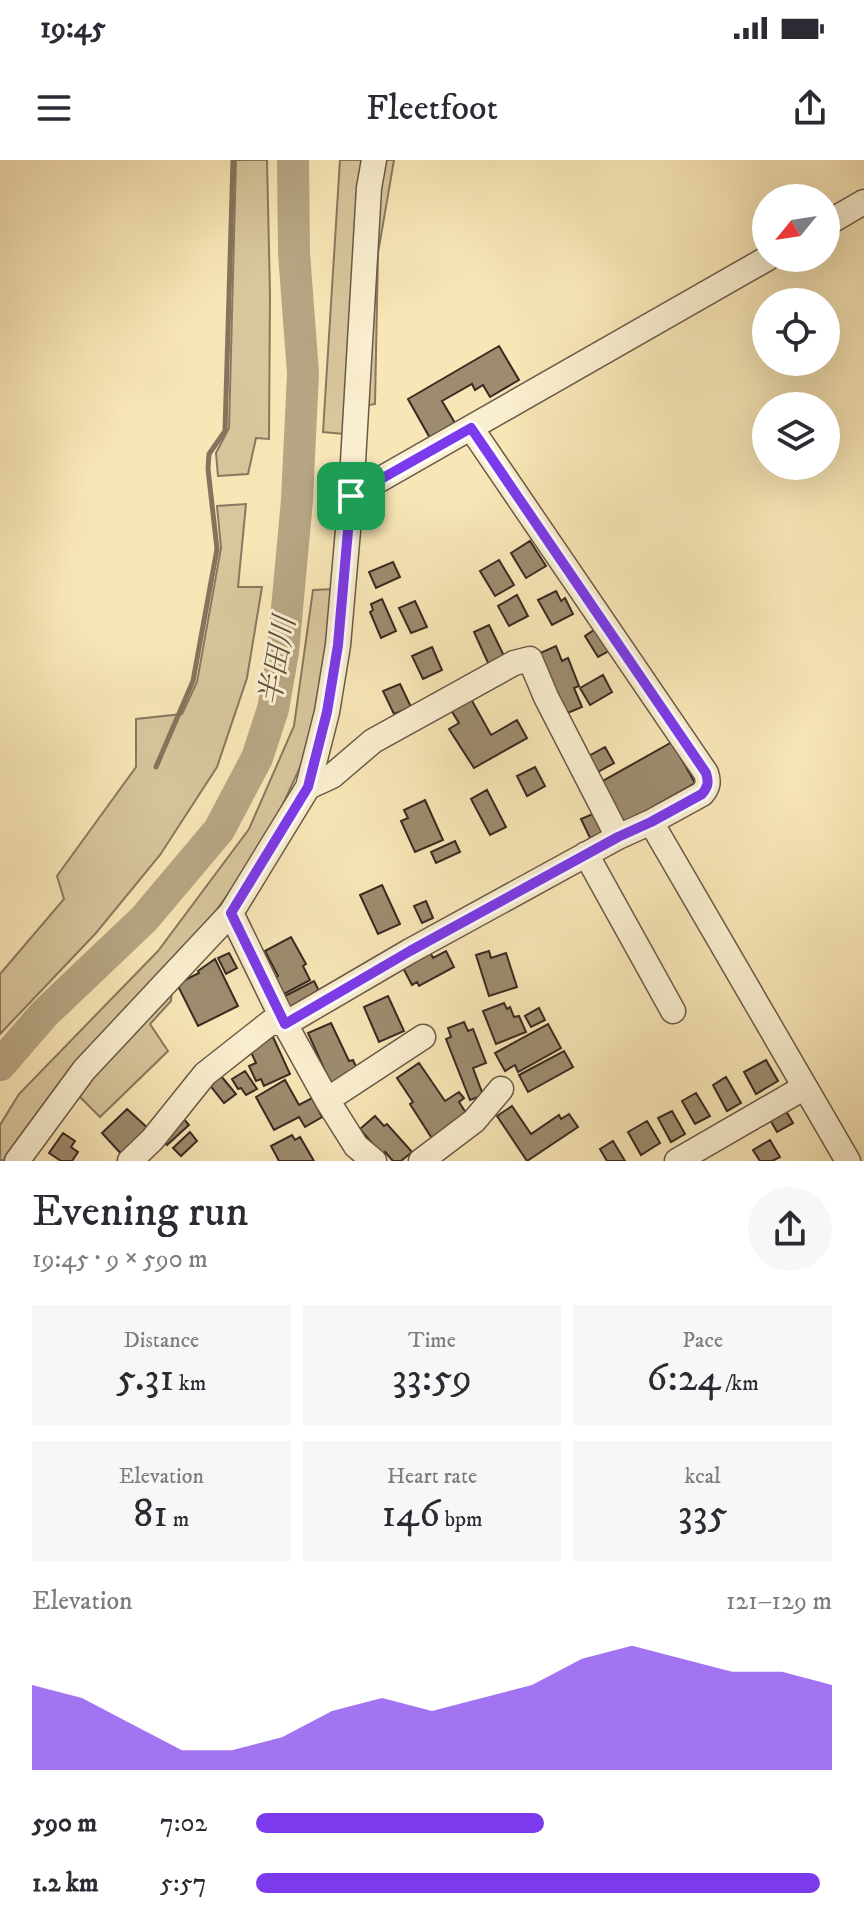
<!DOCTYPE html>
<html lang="en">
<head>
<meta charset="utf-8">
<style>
  body { margin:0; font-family:"IM FELL DW Pica","Noto Serif JP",serif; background:#f7f7f7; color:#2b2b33; height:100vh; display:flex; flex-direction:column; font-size:30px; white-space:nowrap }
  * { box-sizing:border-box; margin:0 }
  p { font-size:26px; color:#7c7c81 }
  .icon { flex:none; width:44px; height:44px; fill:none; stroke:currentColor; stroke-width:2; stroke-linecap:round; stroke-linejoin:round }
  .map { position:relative; height:1001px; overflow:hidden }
  .panel { display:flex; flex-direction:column; background:#fff; flex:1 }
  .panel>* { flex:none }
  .needle { width:52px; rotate:240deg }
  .controls { position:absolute; left:752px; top:24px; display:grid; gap:16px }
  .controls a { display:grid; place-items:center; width:88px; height:88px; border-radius:50%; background:#fff; box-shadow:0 8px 32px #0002; font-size:40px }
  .pin { position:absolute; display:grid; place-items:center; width:68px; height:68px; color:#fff; margin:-34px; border-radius:16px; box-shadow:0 4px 12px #0006 }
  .round { display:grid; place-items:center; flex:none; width:84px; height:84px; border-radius:42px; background:#f7f7f7 }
  .overview { display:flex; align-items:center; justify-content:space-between; height:136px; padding:0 32px }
  h1 { font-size:44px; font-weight:600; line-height:60px }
  .stats { display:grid; grid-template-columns:repeat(3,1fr); gap:12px; height:136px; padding:8px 32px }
  .stats div { display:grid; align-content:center; border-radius:0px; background:#f7f7f7; text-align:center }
  .stats b { font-size:40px; font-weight:600 }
  .stats small { font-size:22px; font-weight:400 }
  .stats p { font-size:22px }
  .chart { height:224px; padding:16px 32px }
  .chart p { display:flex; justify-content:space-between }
  .chart svg { width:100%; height:144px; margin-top:8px; fill:#7c3aed; opacity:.7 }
  ul { padding:0 32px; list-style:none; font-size:26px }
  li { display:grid; grid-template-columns:128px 96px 1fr; align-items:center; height:60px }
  li i { height:20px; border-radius:10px; background:#7c3aed }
  .status { display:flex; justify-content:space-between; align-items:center; height:56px; padding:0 40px; background:#fff; direction:ltr }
  .status svg { height:22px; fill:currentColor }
  header { display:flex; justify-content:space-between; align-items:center; height:104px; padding:0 32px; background:#fff; font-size:36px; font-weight:600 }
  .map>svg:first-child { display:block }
</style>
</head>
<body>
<div class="status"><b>19:45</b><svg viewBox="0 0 49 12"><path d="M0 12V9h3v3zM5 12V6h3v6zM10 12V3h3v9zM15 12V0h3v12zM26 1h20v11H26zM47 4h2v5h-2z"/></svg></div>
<header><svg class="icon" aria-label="menu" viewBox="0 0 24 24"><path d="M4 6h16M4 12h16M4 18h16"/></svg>Fleetfoot<svg class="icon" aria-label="share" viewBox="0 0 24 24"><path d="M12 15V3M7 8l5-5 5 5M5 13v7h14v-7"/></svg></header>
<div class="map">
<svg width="864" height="1001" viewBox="0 0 864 1001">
  <rect width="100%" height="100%" fill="#f8e6b6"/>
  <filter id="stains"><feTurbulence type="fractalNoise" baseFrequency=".0025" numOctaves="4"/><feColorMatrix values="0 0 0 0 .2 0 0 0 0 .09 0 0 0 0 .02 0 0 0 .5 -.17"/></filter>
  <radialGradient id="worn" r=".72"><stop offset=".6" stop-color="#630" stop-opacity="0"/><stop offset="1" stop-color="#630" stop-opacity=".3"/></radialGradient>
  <path fill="#d8c69d" stroke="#897860" stroke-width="2" d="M236 0H267L270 134 269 279 256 278 248 314 218 316 216 293 229 268Z
    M340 0H394L378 93 375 244 348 249 344 274 323 272Z
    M246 344 238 427H262L247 518 217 607 160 695 96 773 0 874V814L64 739 57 716 136 607V559L182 554 197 522 221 388 217 346Z
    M335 429 312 581 268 677 209 761 173 819 171 841 150 864 168 891 100 957 75 932 14 1001 0 1000V965L19 934 158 791 249 669 294 566 313 430Z"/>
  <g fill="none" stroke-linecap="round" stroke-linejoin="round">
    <path stroke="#85745d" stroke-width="5" d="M156 607 193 521 217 389 208 309 209 294 225 271 233 0"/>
    <path stroke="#b7a684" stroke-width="32" d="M0 905 44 854 144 759 219 670 257 598 273 549 283 492 297 340 303 213 294 93 293 0"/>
  </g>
  <path fill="#9d8c6f" stroke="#3a2a22" stroke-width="2" d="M499 186 519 220 490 237 483 225 475 230 472 224 442 241 455 263 430 278 408 239Z
    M530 381 546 406 526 418 511 393Z
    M499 400 514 425 495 436 480 411Z
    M393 402 400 417 376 428 369 412Z
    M556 431 561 441 565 438 573 454 552 465 538 440Z
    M517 435 528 456 509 466 498 446Z
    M382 439 396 471 381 478 370 452 373 450 371 444Z
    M415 441 427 467 411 473 399 448Z
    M489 465 505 498 489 505 474 472Z
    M597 468 611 490 598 497 585 476Z
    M556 486 562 501 568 498 579 526 574 528 582 547 563 555 538 494Z
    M432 487 442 510 423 519 412 496Z
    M603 515 612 532 590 545 580 528Z
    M400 524 411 547 394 554 383 531Z
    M471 539 491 575 517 560 527 578 474 608 449 569 459 563 451 550Z
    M672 582 695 623 624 663 601 622Z
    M605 587 614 603 596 613 587 597Z
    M535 607 545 626 527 636 517 616Z
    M487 630 506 667 490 675 471 639Z
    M425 640 443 680 415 692 401 661 408 658 404 650Z
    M595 653 606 676 592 682 581 659Z
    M455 681 460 692 436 703 431 692Z
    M382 725 400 764 378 774 360 735Z
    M426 741 433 758 422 763 414 746Z
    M291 777 306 804 303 806 310 820 282 835 273 819 278 816 265 791Z
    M446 791 454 807 419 826 417 822 412 825 402 806 430 792 433 798Z
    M489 791 491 798 506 793 517 827 489 836 476 795Z
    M229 793 237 808 226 814 218 798Z
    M215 799 238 846 198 866 177 824 199 813 198 811Z
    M314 821 320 833 288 850 281 838Z
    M388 836 404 871 379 882 364 847Z
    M504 843 507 849 510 847 514 857 519 856 526 872 496 884 483 851Z
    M539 848 545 860 531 867 525 856Z
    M464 862 468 871 473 869 486 903 473 908 483 935 470 940 446 879 451 877 448 868Z
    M331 863 349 901 353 900 358 911 331 924 308 873Z
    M548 864 561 888 518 912 515 905 505 911 495 893Z
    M273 877 290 914 264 926 261 919 256 921 249 906 256 903 249 888Z
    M564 891 573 907 528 932 519 915Z
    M766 900 778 921 756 934 744 912Z
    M419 903 445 941 459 932 464 938 459 942 468 956 433 980 410 944 413 942 397 918Z
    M245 911 257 929 246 935 241 928 238 929 232 919Z
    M221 916 236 934 224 943 209 924Z
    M726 917 741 943 727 951 713 925Z
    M285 920 299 945 312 938 322 957 305 967 299 957 274 970 256 937Z
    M696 933 710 956 695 964 682 941Z
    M512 946 531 974 559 955 561 959 569 954 578 967 527 1001 497 956Z
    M127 949 151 971 124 997 102 973Z
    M785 949 793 963 777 972 769 958Z
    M672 951 685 974 671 982 658 958Z
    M375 956 384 966 387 964 412 992 401 1001H393L385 992 382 995 360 969Z
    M182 957 189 965 167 985 160 977Z
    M647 961 660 983 641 995 628 972Z
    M190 972 197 981 181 996 173 988Z
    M63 973 75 981 71 987 78 992 72 1001H61L49 993Z
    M292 975 295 980 300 977 314 1001H279L271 986Z
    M770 980 780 997 772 1001H760L753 990Z
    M613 981 625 1001H607L600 989Z"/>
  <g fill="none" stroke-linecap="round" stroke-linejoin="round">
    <g stroke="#6a5947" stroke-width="27">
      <path id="minor" d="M826 64 864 42
        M351 336 768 98
        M308 627 332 616 373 581 514 503 530 499 546 537 618 677
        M651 662 848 1001
        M586 694 673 851
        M231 753 285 864 327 940 356 986 374 1001
        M327 940 423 877
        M17 1001 84 910 231 753 308 627 327 552 338 485 351 336 369 28 374 0
        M130 1001 152 980 205 914 271 862 285 864 410 791 618 677 651 662 702 634C708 627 709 622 706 613L471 268
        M421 1001 474 961 501 929
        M677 1001 805 927"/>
    </g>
    <use href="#minor" stroke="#faefd0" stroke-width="24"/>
  </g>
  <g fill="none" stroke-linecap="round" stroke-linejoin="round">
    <g stroke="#fff" stroke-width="16">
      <path id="route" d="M471 268 706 613C709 622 708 627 702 634L651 662 618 677 410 791 285 864 231 753 308 627 327 552 338 485 351 336Z"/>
    </g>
    <use href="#route" stroke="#7c3aed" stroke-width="10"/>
  </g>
  <g text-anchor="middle" stroke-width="6" stroke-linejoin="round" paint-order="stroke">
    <g font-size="30" font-style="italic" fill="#604f3f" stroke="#faefd0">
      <text transform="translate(277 501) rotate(-80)" y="10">半田川</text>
    </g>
  </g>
  <rect width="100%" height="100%" filter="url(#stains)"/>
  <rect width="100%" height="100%" fill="url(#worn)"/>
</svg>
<div class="controls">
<a><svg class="needle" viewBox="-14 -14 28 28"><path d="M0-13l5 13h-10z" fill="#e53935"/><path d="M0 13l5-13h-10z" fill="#7c7c81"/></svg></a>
<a><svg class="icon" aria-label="locate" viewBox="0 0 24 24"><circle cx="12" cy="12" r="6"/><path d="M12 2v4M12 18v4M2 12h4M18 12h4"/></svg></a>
<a><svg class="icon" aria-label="layers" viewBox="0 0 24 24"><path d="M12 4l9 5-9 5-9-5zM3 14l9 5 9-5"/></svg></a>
</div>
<div class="pin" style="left:351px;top:336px;background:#1e9e55"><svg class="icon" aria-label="arrive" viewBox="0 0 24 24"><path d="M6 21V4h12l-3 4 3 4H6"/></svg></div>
</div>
<section class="panel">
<div class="overview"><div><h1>Evening run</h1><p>19:45 · 9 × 590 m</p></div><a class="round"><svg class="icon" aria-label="share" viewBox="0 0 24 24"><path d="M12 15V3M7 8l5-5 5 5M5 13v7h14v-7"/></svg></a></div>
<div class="stats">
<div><p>Distance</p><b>5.31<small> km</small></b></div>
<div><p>Time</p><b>33:59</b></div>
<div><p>Pace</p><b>6:24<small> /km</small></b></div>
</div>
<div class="stats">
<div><p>Elevation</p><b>81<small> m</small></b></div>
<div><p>Heart rate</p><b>146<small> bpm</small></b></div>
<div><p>kcal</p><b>335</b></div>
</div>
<div class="chart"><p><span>Elevation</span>121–129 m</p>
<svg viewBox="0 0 160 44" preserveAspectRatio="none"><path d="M0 44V18L10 22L20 30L30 38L40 38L50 34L60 26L70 22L80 26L90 22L100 18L110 10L120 6L130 10L140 14L150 14L160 18V44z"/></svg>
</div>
<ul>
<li><b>590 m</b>7:02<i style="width:50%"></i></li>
<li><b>1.2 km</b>5:57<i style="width:98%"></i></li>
</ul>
</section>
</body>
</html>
